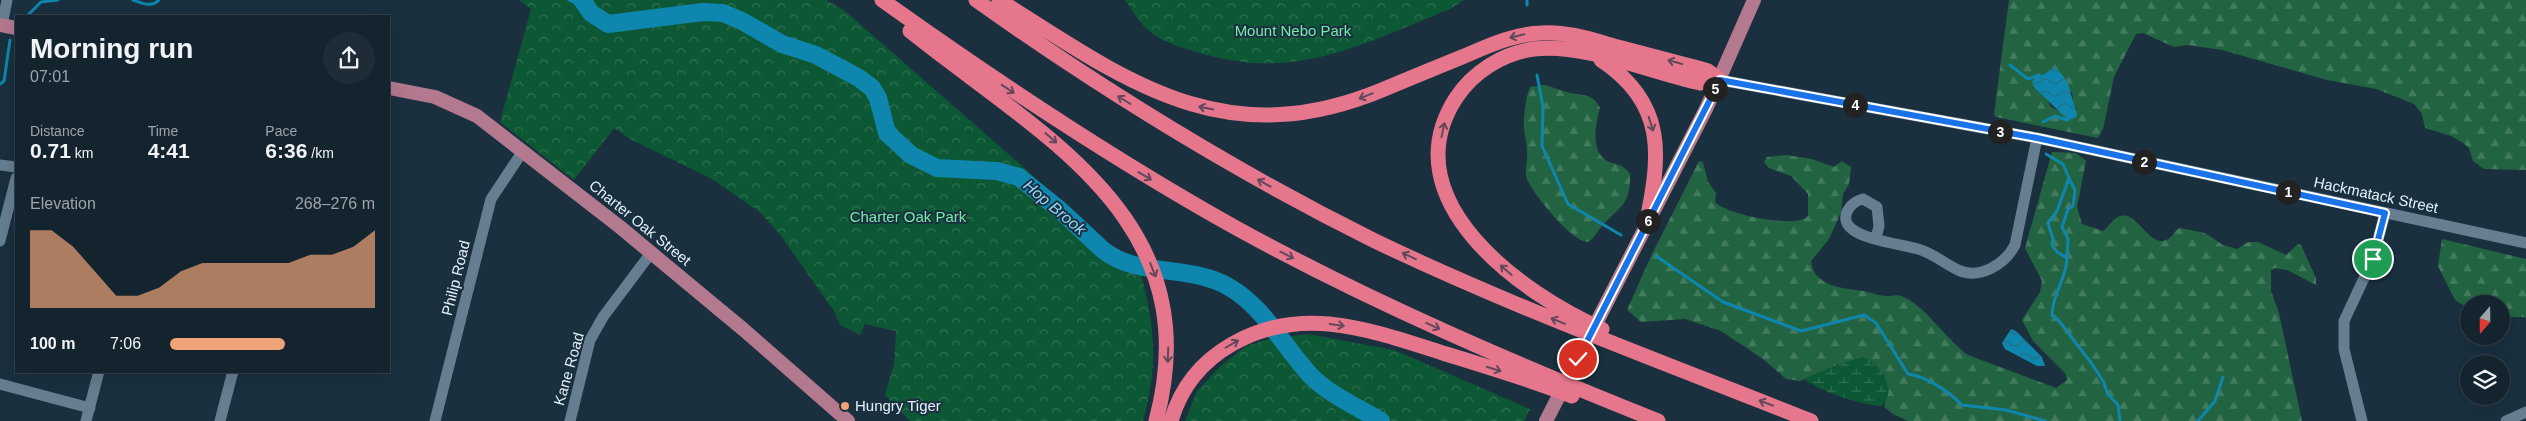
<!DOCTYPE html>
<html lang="en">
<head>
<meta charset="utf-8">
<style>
  body { margin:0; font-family:Arial,sans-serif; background:#1d2c37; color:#f1f3f6; height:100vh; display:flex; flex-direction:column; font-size:19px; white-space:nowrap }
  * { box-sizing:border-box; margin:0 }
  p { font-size:16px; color:#9da4aa }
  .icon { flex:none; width:28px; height:28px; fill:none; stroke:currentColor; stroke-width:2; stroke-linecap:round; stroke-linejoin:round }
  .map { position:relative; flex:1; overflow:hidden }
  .panel { position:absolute; left:15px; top:15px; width:375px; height:358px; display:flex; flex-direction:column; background:#14242f; border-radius:0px; box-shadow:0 5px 20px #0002,0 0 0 1px #33414b }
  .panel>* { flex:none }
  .needle { width:32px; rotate:200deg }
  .controls { position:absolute; left:2460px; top:295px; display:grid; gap:10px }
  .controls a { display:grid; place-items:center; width:50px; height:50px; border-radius:50%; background:#14242f; box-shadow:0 5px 20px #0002,0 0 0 1px #33414b; font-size:25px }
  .pin { position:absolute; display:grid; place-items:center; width:42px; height:42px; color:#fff; margin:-21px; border:2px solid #fff; border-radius:50%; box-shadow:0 1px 5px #0007 }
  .km { position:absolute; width:25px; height:25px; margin:-12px; border-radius:50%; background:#222; color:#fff; font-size:14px; line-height:25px; text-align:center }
  .round { display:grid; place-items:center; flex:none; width:52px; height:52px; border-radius:26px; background:#1d2c37 }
  .summary { display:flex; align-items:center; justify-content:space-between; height:85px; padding:0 15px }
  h1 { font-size:28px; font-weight:700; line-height:38px }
  .metrics { display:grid; grid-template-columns:repeat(3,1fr); gap:8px; height:85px; padding:5px 15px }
  .metrics div { display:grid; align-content:center }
  .metrics b { font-size:21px; font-weight:700 }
  .metrics small { font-size:14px; font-weight:400 }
  .metrics p { font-size:14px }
  .chart { height:140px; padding:10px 15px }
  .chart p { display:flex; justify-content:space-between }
  .chart svg { width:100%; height:90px; margin-top:5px; fill:#efa377; opacity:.7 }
  ul { padding:0 15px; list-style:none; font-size:16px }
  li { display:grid; grid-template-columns:80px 60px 1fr; align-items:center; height:38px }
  li i { height:12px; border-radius:6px; background:#efa377 }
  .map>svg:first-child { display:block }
</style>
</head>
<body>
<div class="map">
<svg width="2526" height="421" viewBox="0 0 2526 421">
  <defs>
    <pattern id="forest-firs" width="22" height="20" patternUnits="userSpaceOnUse" patternTransform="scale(1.25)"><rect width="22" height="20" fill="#226441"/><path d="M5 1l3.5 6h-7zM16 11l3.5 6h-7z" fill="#427b5d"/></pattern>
    <pattern id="wetland-marsh" width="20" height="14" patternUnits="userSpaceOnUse" patternTransform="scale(1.25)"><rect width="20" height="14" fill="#0d5834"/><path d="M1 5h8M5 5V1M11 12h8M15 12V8" fill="none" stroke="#307052"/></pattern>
    <pattern id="park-crowns" width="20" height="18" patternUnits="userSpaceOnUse" patternTransform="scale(1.25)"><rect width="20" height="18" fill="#0d5834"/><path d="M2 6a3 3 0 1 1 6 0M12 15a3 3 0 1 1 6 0" fill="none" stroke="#307052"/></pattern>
    <pattern id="water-waves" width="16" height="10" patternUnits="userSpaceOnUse" patternTransform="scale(1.25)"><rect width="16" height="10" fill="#0e86ad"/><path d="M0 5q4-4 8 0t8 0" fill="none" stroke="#246d86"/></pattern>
  </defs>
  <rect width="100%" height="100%" fill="#1a303f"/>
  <path fill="url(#forest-firs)" fill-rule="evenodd" d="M2009 0H2526V170L2484 169 2473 161 2469 148 2463 143 2451 136 2425 128 2422 114 2414 104 2376 89 2327 80 2222 50 2188 45 2174 47 2143 33 2136 34 2114 77 2103 129 2098 138 1996 117 1994 114ZM2045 74 2072 92 2073 101 2077 110 2069 121 2061 112 2051 107 2037 75Z
    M1543 85C1552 86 1560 91 1570 93 1582 95 1594 94 1600 108 1596 122 1591 147 1603 158 1612 166 1621 161 1630 174 1631 206 1619 207 1601 227 1596 233 1595 238 1588 242 1573 243 1533 194 1527 179 1524 172 1528 160 1527 152 1527 144 1525 137 1524 129 1523 120 1526 95 1530 87Z
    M2052 152 2076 153 2086 161 2077 207 2082 224 2103 231C2109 227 2113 218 2120 216 2138 211 2148 247 2166 240 2173 238 2174 230 2180 228L2205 233 2223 245 2237 249 2248 242H2258L2286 255 2298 244 2301 245 2316 278V285L2287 270 2275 268 2271 270V291L2279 313 2302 421H1908L1893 414 1884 407 1887 395 1884 374 1842 363 1800 381 1786 379 1763 359 1721 331 1685 319 1641 322 1627 310 1651 256 1699 161 1703 162 1708 182 1716 193 1715 202C1727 215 1797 229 1808 216V194L1791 176 1769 168 1764 162 1767 157 1786 155 1812 159 1834 167 1842 161 1851 167 1849 184 1843 194 1841 212 1835 226 1829 239 1811 261C1814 287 1843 288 1863 291 1871 292 1878 296 1886 296 1890 297 1894 295 1897 295 1921 299 1946 340 1968 355L2056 388 2067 380 2065 373 2033 341 2022 320 2040 292 2042 281 2025 248Z
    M2442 239 2526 259V319L2525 317H2501V304H2469V309L2455 300 2438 266Z"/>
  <path fill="url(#wetland-marsh)" d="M1863 357C1880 363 1900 393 1880 406 1859 404 1821 392 1804 379L1842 363Z"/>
  <path fill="url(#park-crowns)" d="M519 0H826L845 11 1029 172 1058 206 1099 245 1138 265C1155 321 1159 364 1143 421H910L885 395 894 364 896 331 865 324 860 335 840 325 834 311 781 236 761 213 712 179 632 140 614 128 574 180 500 122 531 9Z
    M1125 0H1464L1450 9C1362 44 1294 83 1197 52 1182 48 1160 41 1148 30 1139 22 1132 10 1125 0Z
    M1308 334 1394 350 1530 409 1524 421H1185L1197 391 1222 365 1246 346 1269 339Z"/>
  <path fill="url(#water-waves)" d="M2054 67C2069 80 2068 83 2073 101 2075 107 2077 110 2077 116L2069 121 2034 87 2032 82 2037 75 2045 74Z
    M2011 329 2016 331 2042 357 2045 366H2037L2005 349 2002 343Z"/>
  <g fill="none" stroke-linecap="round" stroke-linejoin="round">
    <path stroke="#0e86ad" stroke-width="3" d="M133 0C141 3 152 8 159 0
      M569 0 585 7
      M1527 5V0
      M29 14 41 2 58 0
      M2010 65 2028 79 2039 75
      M1537 75 1543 107 1542 146 1568 204 1621 235
      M0 84 4 81 10 40
      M2043 122 2055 116 2067 120 2068 116
      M2046 154 2063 164 2069 178 2057 211 2048 223 2053 239 2052 245 2057 252 2067 258C2067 278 2052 294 2052 315L2059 321 2092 364 2103 381 2108 394 2118 405 2120 421
      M1656 256 1723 302 1801 331 1864 315 1876 323 1908 374C1928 377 1948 391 1962 405L2006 410 2045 421
      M2067 257 2068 239 2062 227 2068 209 2073 206 2075 190 2069 179
      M2198 421 2215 401 2223 377"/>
    <path stroke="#0e86ad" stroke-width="18" d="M582 0 591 13 608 24 703 12 723 13 742 21 782 44 816 55 859 78 872 88 878 98 887 133 911 155 937 168 997 171 1019 177 1060 210 1103 250C1138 278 1191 264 1229 287 1264 307 1284 347 1311 376 1331 396 1358 407 1381 421"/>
    <path stroke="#677e91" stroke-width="11" d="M2 25 7 0
      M1720 80 2037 138 2526 243
      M0 165 16 167
      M1876 238 1879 226 1877 207 1863 199C1850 202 1838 218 1852 229 1865 240 1900 244 1918 249 1933 253 1943 263 1958 270 1980 280 2005 264 2015 245L2037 138
      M0 241 16 178
      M0 384 90 408
      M86 421 99 371
      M220 421 233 371
      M435 421 491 199 523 151
      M570 421 590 340 603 317 651 253
      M2362 421 2344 349V321L2373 259 2385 213
      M2506 421 2526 412"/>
    <path stroke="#b3798e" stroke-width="14" d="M0 25 16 28
      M389 88 435 97 477 116 620 227 744 330 848 421
      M1546 421 1706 109 1754 0"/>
    <path stroke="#e6768c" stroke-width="15" d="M882 0C997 82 1114 160 1238 229 1373 303 1515 364 1658 421
      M976 0C1103 90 1236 172 1375 241 1517 309 1665 363 1811 421
      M999 0C1128 82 1224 155 1382 90 1408 79 1435 68 1462 57 1488 46 1513 34 1541 33 1566 31 1590 39 1614 46 1642 53 1670 61 1698 68L1708 71 1720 80
      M910 31C1042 137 1210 219 1156 421
      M1601 60C1668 104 1660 158 1646 225
      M1602 329C1522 294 1390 200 1456 98 1473 72 1503 53 1534 49 1585 43 1649 72 1700 83L1720 80
      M1171 421C1191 352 1260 318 1329 324 1369 328 1408 342 1446 354 1489 367 1531 380 1572 396"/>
  </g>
  <defs><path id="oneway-shaft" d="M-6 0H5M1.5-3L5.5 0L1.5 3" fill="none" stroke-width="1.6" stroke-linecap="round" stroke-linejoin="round" transform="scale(1.25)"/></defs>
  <g stroke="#61485a">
    <use href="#oneway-shaft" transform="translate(1517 36) rotate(167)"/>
    <use href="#oneway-shaft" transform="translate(1675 62) rotate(-165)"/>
    <use href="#oneway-shaft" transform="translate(1008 89) rotate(34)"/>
    <use href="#oneway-shaft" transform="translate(1366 96) rotate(158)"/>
    <use href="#oneway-shaft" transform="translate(1124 100) rotate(-148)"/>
    <use href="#oneway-shaft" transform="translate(1206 108) rotate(-168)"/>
    <use href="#oneway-shaft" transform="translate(1651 124) rotate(72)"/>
    <use href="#oneway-shaft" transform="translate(1443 130) rotate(-78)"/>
    <use href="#oneway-shaft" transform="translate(1051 138) rotate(41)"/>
    <use href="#oneway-shaft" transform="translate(1145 176) rotate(31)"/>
    <use href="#oneway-shaft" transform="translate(1264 183) rotate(-151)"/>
    <use href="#oneway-shaft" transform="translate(1287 255) rotate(27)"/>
    <use href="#oneway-shaft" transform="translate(1409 256) rotate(-155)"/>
    <use href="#oneway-shaft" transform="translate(1153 270) rotate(68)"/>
    <use href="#oneway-shaft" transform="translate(1506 270) rotate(-139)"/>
    <use href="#oneway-shaft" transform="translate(1558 321) rotate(-158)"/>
    <use href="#oneway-shaft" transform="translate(1337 325) rotate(8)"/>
    <use href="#oneway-shaft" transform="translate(1433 326) rotate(24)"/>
    <use href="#oneway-shaft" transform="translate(1232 344) rotate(-30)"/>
    <use href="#oneway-shaft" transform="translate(1168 355) rotate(92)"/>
    <use href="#oneway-shaft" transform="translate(1494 369) rotate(18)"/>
    <use href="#oneway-shaft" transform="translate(1766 403) rotate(-159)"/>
  </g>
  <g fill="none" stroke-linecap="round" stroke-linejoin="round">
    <g stroke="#fff" stroke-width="10">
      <path id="route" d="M1578 359 1720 80 2037 138 2385 213 2373 259"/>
    </g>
    <use href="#route" stroke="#1a73e8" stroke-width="6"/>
  </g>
  <circle fill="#efa377" stroke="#1a303f" stroke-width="2" cx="845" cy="406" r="5"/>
  <g text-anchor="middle" stroke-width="4" stroke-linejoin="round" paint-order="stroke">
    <g font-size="15" fill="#79eba9" stroke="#1a303f">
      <text x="1293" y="36">Mount Nebo Park</text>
      <text x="908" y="222">Charter Oak Park</text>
    </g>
    <g font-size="15" fill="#e4f1fb" stroke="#1a303f">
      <text transform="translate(2376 195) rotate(12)" y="5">Hackmatack Street</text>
      <text transform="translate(640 223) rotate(39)" y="5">Charter Oak Street</text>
      <text transform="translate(456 278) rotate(-76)" y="5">Philip Road</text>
      <text transform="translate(569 369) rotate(-74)" y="5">Kane Road</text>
    </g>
    <g font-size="15" fill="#e4f1fb" stroke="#1a303f" text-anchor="start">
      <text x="855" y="411">Hungry Tiger</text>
    </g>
    <g font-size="16" font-style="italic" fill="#90d8f8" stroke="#1a303f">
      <text transform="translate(1055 207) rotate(40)" y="6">Hop Brook</text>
    </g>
  </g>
</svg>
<div class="controls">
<a><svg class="needle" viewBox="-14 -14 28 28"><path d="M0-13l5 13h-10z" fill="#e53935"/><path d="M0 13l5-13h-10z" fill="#9da4aa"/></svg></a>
<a><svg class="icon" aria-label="layers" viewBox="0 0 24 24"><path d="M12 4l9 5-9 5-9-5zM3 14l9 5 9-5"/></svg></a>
</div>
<div class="pin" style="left:2373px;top:259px;background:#1e9e55"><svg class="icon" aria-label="arrive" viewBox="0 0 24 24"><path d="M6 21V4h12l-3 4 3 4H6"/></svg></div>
<div class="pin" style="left:1578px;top:359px;background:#d93025"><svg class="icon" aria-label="check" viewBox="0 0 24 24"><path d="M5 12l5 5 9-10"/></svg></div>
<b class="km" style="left:2288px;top:192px">1</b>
<b class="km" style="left:2144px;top:162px">2</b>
<b class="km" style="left:2000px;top:132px">3</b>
<b class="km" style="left:1855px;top:105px">4</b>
<b class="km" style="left:1715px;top:89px">5</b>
<b class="km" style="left:1648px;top:221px">6</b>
<section class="panel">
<div class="summary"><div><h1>Morning run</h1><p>07:01</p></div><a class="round"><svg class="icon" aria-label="share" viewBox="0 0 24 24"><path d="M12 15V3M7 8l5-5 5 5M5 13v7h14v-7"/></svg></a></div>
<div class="metrics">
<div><p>Distance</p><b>0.71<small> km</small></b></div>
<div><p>Time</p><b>4:41</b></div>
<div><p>Pace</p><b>6:36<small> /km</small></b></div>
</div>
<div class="chart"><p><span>Elevation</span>268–276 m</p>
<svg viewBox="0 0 160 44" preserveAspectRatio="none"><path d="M0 44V6L10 6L20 14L30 26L40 38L50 38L60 34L70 26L80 22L90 22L100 22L110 22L120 22L130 18L140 18L150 14L160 6V44z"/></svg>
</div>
<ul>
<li><b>100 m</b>7:06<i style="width:56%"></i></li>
</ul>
</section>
</div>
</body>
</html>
